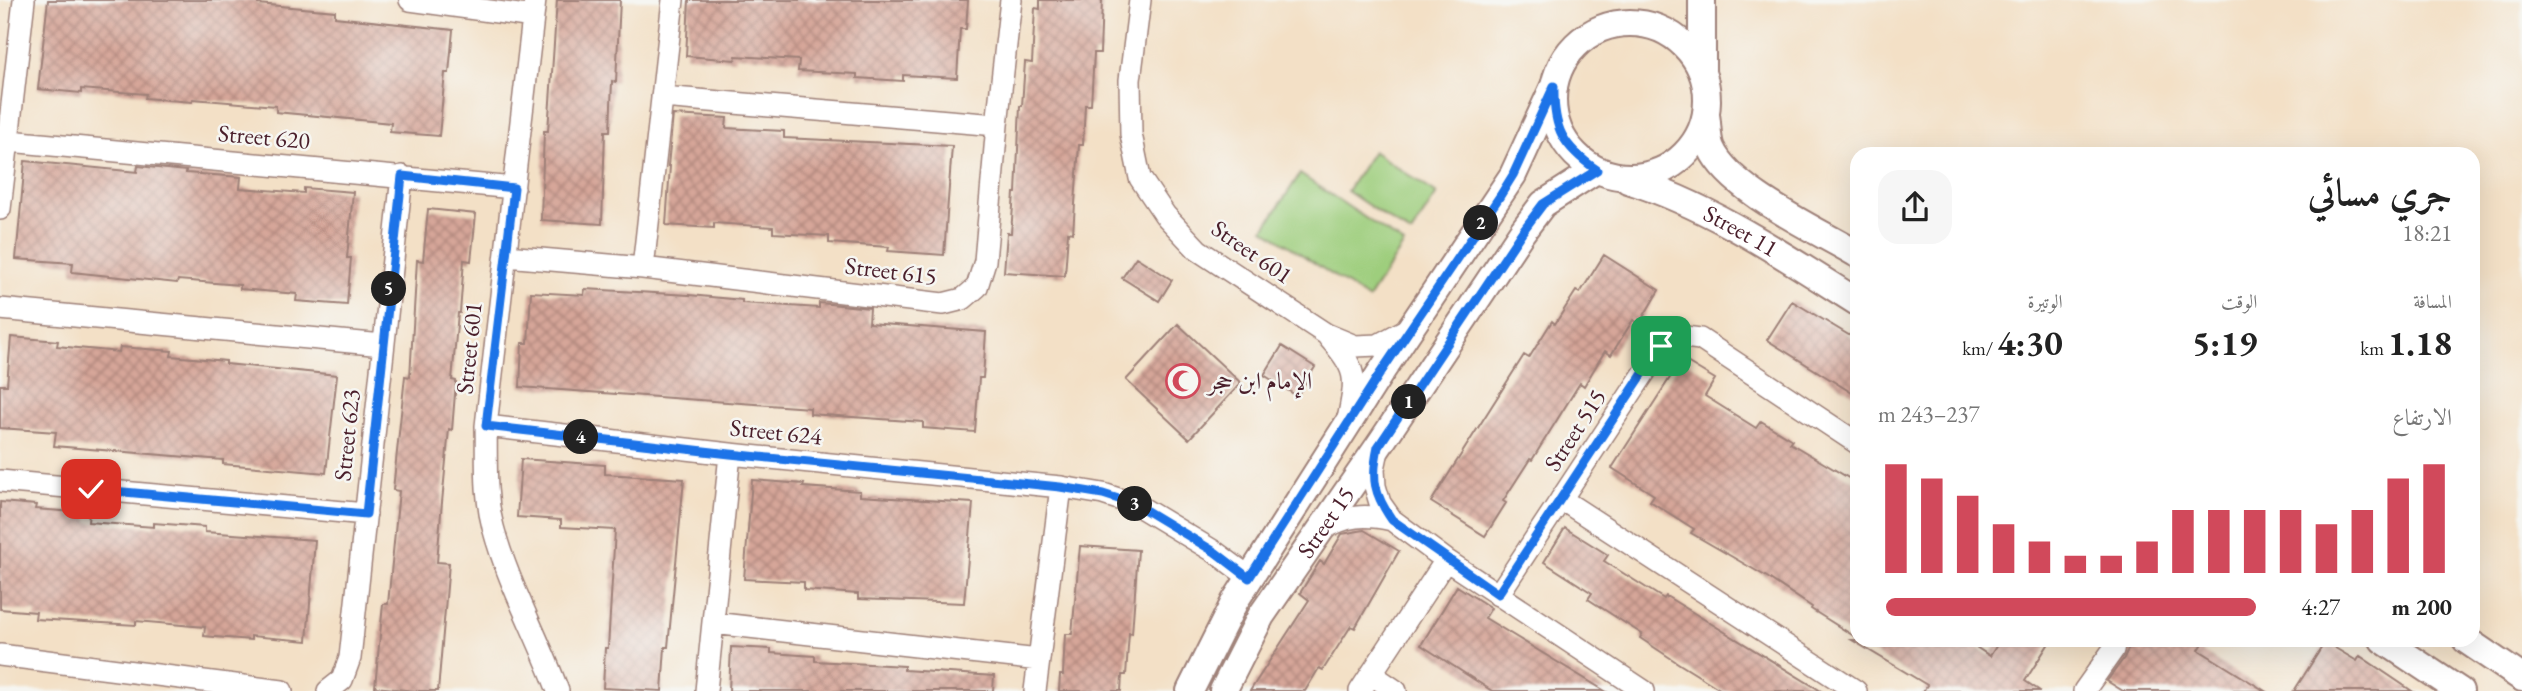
<!DOCTYPE html>
<html lang="ar">
<head>
<meta charset="utf-8">
<style>
  body { margin:0; font-family:"EB Garamond",Amiri,serif; background:#f6f6f6; color:#222; direction:rtl; height:100vh; display:flex; flex-direction:column; font-size:26px; white-space:nowrap }
  * { box-sizing:border-box; margin:0 }
  p { font-size:23px; color:#767676 }
  .icon { flex:none; width:38px; height:38px; fill:none; stroke:currentColor; stroke-width:2; stroke-linecap:round; stroke-linejoin:round }
  .map { position:relative; flex:1; overflow:hidden; direction:ltr }
  .panel { position:absolute; left:1850px; top:147px; width:630px; height:500px; display:flex; flex-direction:column; background:#fff; border-radius:21px; box-shadow:0 7px 28px #0002; direction:rtl }
  .panel>* { flex:none }
  .pin { position:absolute; display:grid; place-items:center; width:60px; height:60px; color:#fff; margin:-30px; border-radius:14px; box-shadow:0 4px 10px #0006 }
  .km { position:absolute; width:35px; height:35px; margin:-18px; border-radius:50%; background:#222; color:#fff; font-size:19px; line-height:35px; text-align:center }
  .round { display:grid; place-items:center; flex:none; width:74px; height:74px; border-radius:21px; background:#f6f6f6 }
  .summary { display:flex; align-items:center; justify-content:space-between; height:119px; padding:0 28px }
  h1 { font-size:38px; font-weight:700; line-height:52px }
  .stats { display:grid; grid-template-columns:repeat(3,1fr); gap:10px; height:119px; padding:7px 28px }
  .stats div { display:grid; align-content:center }
  .stats b { font-size:35px; font-weight:700 }
  .stats small { font-size:19px; font-weight:400 }
  .stats p { font-size:19px }
  .chart { height:196px; padding:14px 28px }
  .chart p { display:flex; justify-content:space-between }
  .chart svg { width:100%; height:126px; margin-top:7px; stroke:#d1495b; stroke-width:6 }
  ul { padding:0 28px; list-style:none; font-size:23px }
  li { display:grid; grid-template-columns:112px 84px 1fr; align-items:center; height:52px }
  li i { height:18px; border-radius:9px; background:#d1495b }
  .map>svg:first-child { display:block }
</style>
</head>
<body>
<div class="map">
<svg width="2522" height="691" viewBox="0 0 2522 691">
  <defs>
    <pattern id="building-cross-hatch" width="8" height="8" patternUnits="userSpaceOnUse" patternTransform="scale(1.75)"><rect width="8" height="8" fill="#d6a699"/><path d="M0 0l8 8M0 8l8-8" fill="none" stroke="#b0877d"/></pattern>
  </defs>
  <rect width="100%" height="100%" fill="#f6f6f2"/>
  <filter id="ink" filterUnits="userSpaceOnUse"><feTurbulence type="fractalNoise" baseFrequency=".0143" numOctaves="2"/><feDisplacementMap in="SourceGraphic" scale="14" xChannelSelector="R" yChannelSelector="G"/><feConvolveMatrix kernelMatrix="1 2 1 2 8 2 1 2 1" color-interpolation-filters="sRGB"/></filter>
  <filter id="wash" filterUnits="userSpaceOnUse"><feTurbulence type="fractalNoise" baseFrequency=".00686" numOctaves="4" result="noise"/><feDisplacementMap in="SourceGraphic" scale="28" xChannelSelector="R" yChannelSelector="G"/><feGaussianBlur stdDeviation="1.57" result="paint"/><feColorMatrix in="noise" values="0 0 0 0 0 0 0 0 0 0 0 0 0 0 0 0 0 1.4 0 .05"/><feComposite in="paint" operator="in"/></filter>
  <g filter="url(#wash)">
    <rect width="100%" height="100%" fill="#f3e0c6"/>
    <path fill="#9ece7d" stroke="#747654" stroke-width="2" d="M1373 151 1437 194 1411 234 1347 191Z
      M1300 174 1404 244 1368 299 1264 229Z"/>
    <g id="blocks">
      <path fill="url(#building-cross-hatch)" d="M48 0H258V4L335 11V17L453 30 449 73H445L439 136 390 132 391 123 276 112V106L193 99 192 102 145 98 146 94 81 89V93L38 89Z
        M557 0H620L616 82 612 81 610 131H605L602 224 541 220 544 131H548Z
        M689 0H968L966 29H960L957 78 903 75V81L857 78V74L798 71 799 60 736 56 735 60 686 56Z
        M1040 0H1102L1100 53H1094L1091 105H1085L1083 145H1079L1073 233 1068 232 1065 276 1004 272 1007 233H1011L1014 193H1016L1020 106H1022L1025 62 1032 63 1035 8 1040 9Z
        M673 115 727 118 726 128 784 131V138L952 146 944 255 888 251 889 247 829 243V236L773 233V227L714 223V228L666 225 670 166H668Z
        M25 161 137 172 138 166 186 171V173L241 177 240 188 304 193V188L353 192 347 258H351L347 305 296 301 297 294 240 289V285L178 280 177 283 72 272 73 263 16 259Z
        M428 209 476 214 471 261 464 260 460 313H458L452 380 456 381 452 430 449 429 441 513 437 562 449 563 438 691H416L375 687 383 604H388L399 491 393 490 405 376 410 377 417 260 423 261Z
        M1604 255 1659 290 1639 324 1633 320 1611 355 1605 351 1584 386 1580 383 1532 460 1530 459 1503 501 1506 503 1485 536 1431 502 1524 355 1529 358 1552 321 1555 324 1576 291 1580 293Z
        M1136 257 1172 280 1159 301 1122 278Z
        M585 289 689 295 742 300V303L819 308V303L830 304 870 308 869 323 986 332 983 378H979L975 432 923 428V422L810 414V408L520 387 522 343H528L531 292 584 295Z
        M1792 301 1857 340V396L1767 340Z
        M1178 324 1241 383 1189 439 1126 380Z
        M11 337 58 341 57 346 119 352 120 347 172 351 171 356 226 361V364L337 375 326 473 223 464V460L54 446 56 432 0 428V385H7Z
        M1282 346 1315 367 1297 396 1264 375Z
        M1682 359 1715 379 1705 396 1756 428 1761 421 1792 440 1790 443 1857 483V638L1811 609 1812 607 1767 577 1691 533 1694 529 1650 501 1654 495 1612 468Z
        M521 459 605 465V474L684 479 668 647H665L662 691 603 688 605 648H608L615 530 561 527V520L517 517Z
        M752 480 804 484 803 487 860 491V496L973 503 964 603 858 599V594L804 590V582L744 579Z
        M0 502 36 505 35 509 89 513 88 522 154 527V523L205 527V532L315 540 307 641 251 636V640L204 636 205 627 136 621V625L35 619 36 612 0 609Z
        M1565 528 1608 555 1604 561 1664 599 1666 596 1821 691H1723L1681 665 1640 638 1642 634 1588 599 1592 593 1544 562Z
        M1364 530 1399 551 1355 628 1351 626 1323 670 1319 668 1305 691H1250L1309 600 1300 593 1320 561 1324 564 1342 534Z
        M1080 546 1138 550 1132 634 1129 633 1126 675H1122L1121 691H1059L1060 675H1063L1065 634H1072Z
        M1457 586 1491 608 1485 618 1605 691H1492L1421 645Z
        M1852 640H1965L1990 656 2000 640H2051L2025 681 2040 691H1923L1927 685Z
        M2132 640H2205L2199 650 2265 691H2123L2107 681 2124 658Z
        M2325 642 2357 661 2360 656 2412 691H2294Z
        M731 647 771 649V653L815 656V661L904 666V670L994 676 993 691H729Z"/>
    </g>
  </g>
  <g filter="url(#ink)">
    <use href="#blocks" fill-opacity="0" stroke="#9e8078" stroke-width="2"/>
    <g fill="none" stroke-linecap="round" stroke-linejoin="round">
      <g stroke="#9e8078" stroke-width="24">
        <path id="minor" d="M410 0 533 17
          M535 0 486 426C487 460 484 493 493 527 508 584 538 636 558 691
          M1140 0 1130 80 1131 134 1140 178 1165 215 1198 250 1326 334 1355 346 1378 345 1411 327
          M662 97 997 125
          M9 141 514 188
          M0 209 24 0
          M506 256 643 268 943 304 963 299 977 287 985 261 997 125 1011 0
          M643 268 673 0
          M0 309 383 345
          M1329 338C1359 371 1356 378 1348 420
          M486 426 730 454 1061 487 1103 494 1137 505 1215 552 1249 577
          M1378 450 1374 469 1375 486 1380 503 1392 520 1446 560 1644 691
          M0 481 366 514
          M1561 499 1856 691
          M1322 530C1346 515 1365 514 1392 520
          M1498 595 1662 346 1677 336 1700 339 1857 443
          M713 623 1039 660
          M0 655 282 691
          M1371 674 1396 691
          M328 691 342 680 350 658 402 176
          M706 691 730 454
          M1035 691 1061 487
          M1360 691 1446 560
          M2084 691 2113 650 2115 640"/>
      </g>
      <g stroke="#9e8078" stroke-width="30">
        <g id="tertiary">
          <path d="M1702 0V71"/>
          <circle cx="1630" cy="100" r="77"/>
          <path d="M1706 115C1708 125 1707 139 1711 148 1730 191 1817 230 1857 254"/>
          <path id="s1" d="M1628 180C1711 206 1784 256 1857 302"/>
          <path d="M2383 640 2460 691"/>
          <path d="M2466 640 2522 678"/>
          <path d="M1190 691 1235 601 1379 375 1513 175 1554 86"/>
          <path id="s2" d="M1223 691 1261 616 1378 447 1522 232 1543 204 1596 170"/>
        </g>
      </g>
      <use href="#minor" stroke="#fff" stroke-width="21"/>
      <use href="#tertiary" stroke="#fff" stroke-width="26"/>
    </g>
  </g>
  <g fill="none" stroke-linecap="round" stroke-linejoin="round" filter="url(#ink)">
    <g stroke="#fff" stroke-width="14">
      <path id="route" d="M91 489 366 514 402 176 514 188 486 426 730 454 1060 487 1103 494 1137 505 1215 552 1249 578 1379 375 1500 196 1513 175 1554 86C1553 128 1562 146 1597 170L1543 204 1522 232 1378 447C1371 479 1374 494 1392 520L1498 594 1661 346"/>
    </g>
    <use href="#route" stroke="#1a73e8" stroke-width="9"/>
  </g>
  <defs>
    <g id="mosque-ring" transform="scale(1.75)"><circle r="9.5" fill="#f6f6f2" stroke="#d1495b" stroke-width="1.5"/><path d="M3.5-4.9A6 6 0 1 0 3.5 4.9A5 5 0 1 1 3.5-4.9Z" fill="#d1495b"/></g>
  </defs>
  <g fill-rule="evenodd">
    <use href="#mosque-ring" x="1183" y="381"/>
  </g>
  <g text-anchor="middle" stroke-width="5" stroke-linejoin="round" paint-order="stroke">
    <g font-size="24" fill="#4a1f2b" stroke="#f6f6f2">
      <text transform="translate(264 137) rotate(5)" y="8">Street 620</text>
      <text dy="8" stroke="none"><textPath href="#s1" startOffset="124">Street 11</textPath></text>
      <text transform="translate(1252 252) rotate(35)" y="8">Street 601</text>
      <text transform="translate(891 271) rotate(7)" y="8">Street 615</text>
      <text transform="translate(469 348) rotate(-84)" y="8">Street 601</text>
      <text transform="translate(1575 430) rotate(-57)" y="8">Street 515</text>
      <text transform="translate(776 432) rotate(6)" y="8">Street 624</text>
      <text transform="translate(347 435) rotate(-84)" y="8">Street 623</text>
      <text dy="8" stroke="none"><textPath href="#s2" startOffset="198">Street 15</textPath></text>
    </g>
    <g font-size="24" fill="#4a1f2b" stroke="#f6f6f2" text-anchor="start">
      <text x="1208" y="389">الإمام ابن حجر</text>
    </g>
  </g>
</svg>
<div class="pin" style="left:1661px;top:346px;background:#1e9e55"><svg class="icon" aria-label="arrive" viewBox="0 0 24 24"><path d="M6 21V4h12l-3 4 3 4H6"/></svg></div>
<div class="pin" style="left:91px;top:489px;background:#d93025"><svg class="icon" aria-label="check" viewBox="0 0 24 24"><path d="M5 12l5 5 9-10"/></svg></div>
<b class="km" style="left:1409px;top:402px">1</b>
<b class="km" style="left:1481px;top:223px">2</b>
<b class="km" style="left:1135px;top:504px">3</b>
<b class="km" style="left:581px;top:437px">4</b>
<b class="km" style="left:389px;top:289px">5</b>
<section class="panel">
<div class="summary"><div><h1>جري مسائي</h1><p>18:21</p></div><a class="round"><svg class="icon" aria-label="share" viewBox="0 0 24 24"><path d="M12 15V3M7 8l5-5 5 5M5 13v7h14v-7"/></svg></a></div>
<div class="stats">
<div><p>المسافة</p><b>1.18<small> km</small></b></div>
<div><p>الوقت</p><b>5:19</b></div>
<div><p>الوتيرة</p><b>4:30<small> /km</small></b></div>
</div>
<div class="chart"><p><span>الارتفاع</span>237–243 m</p>
<svg viewBox="0 0 160 44" preserveAspectRatio="none"><path d="M5 44V6M15 44V11M25 44V17M35 44V27M45 44V33M55 44V38M65 44V38M75 44V33M85 44V22M95 44V22M105 44V22M115 44V22M125 44V27M135 44V22M145 44V11M155 44V6"/></svg>
</div>
<ul>
<li><b>200 m</b>4:27<i style="width:98%"></i></li>
</ul>
</section>
</div>
</body>
</html>
